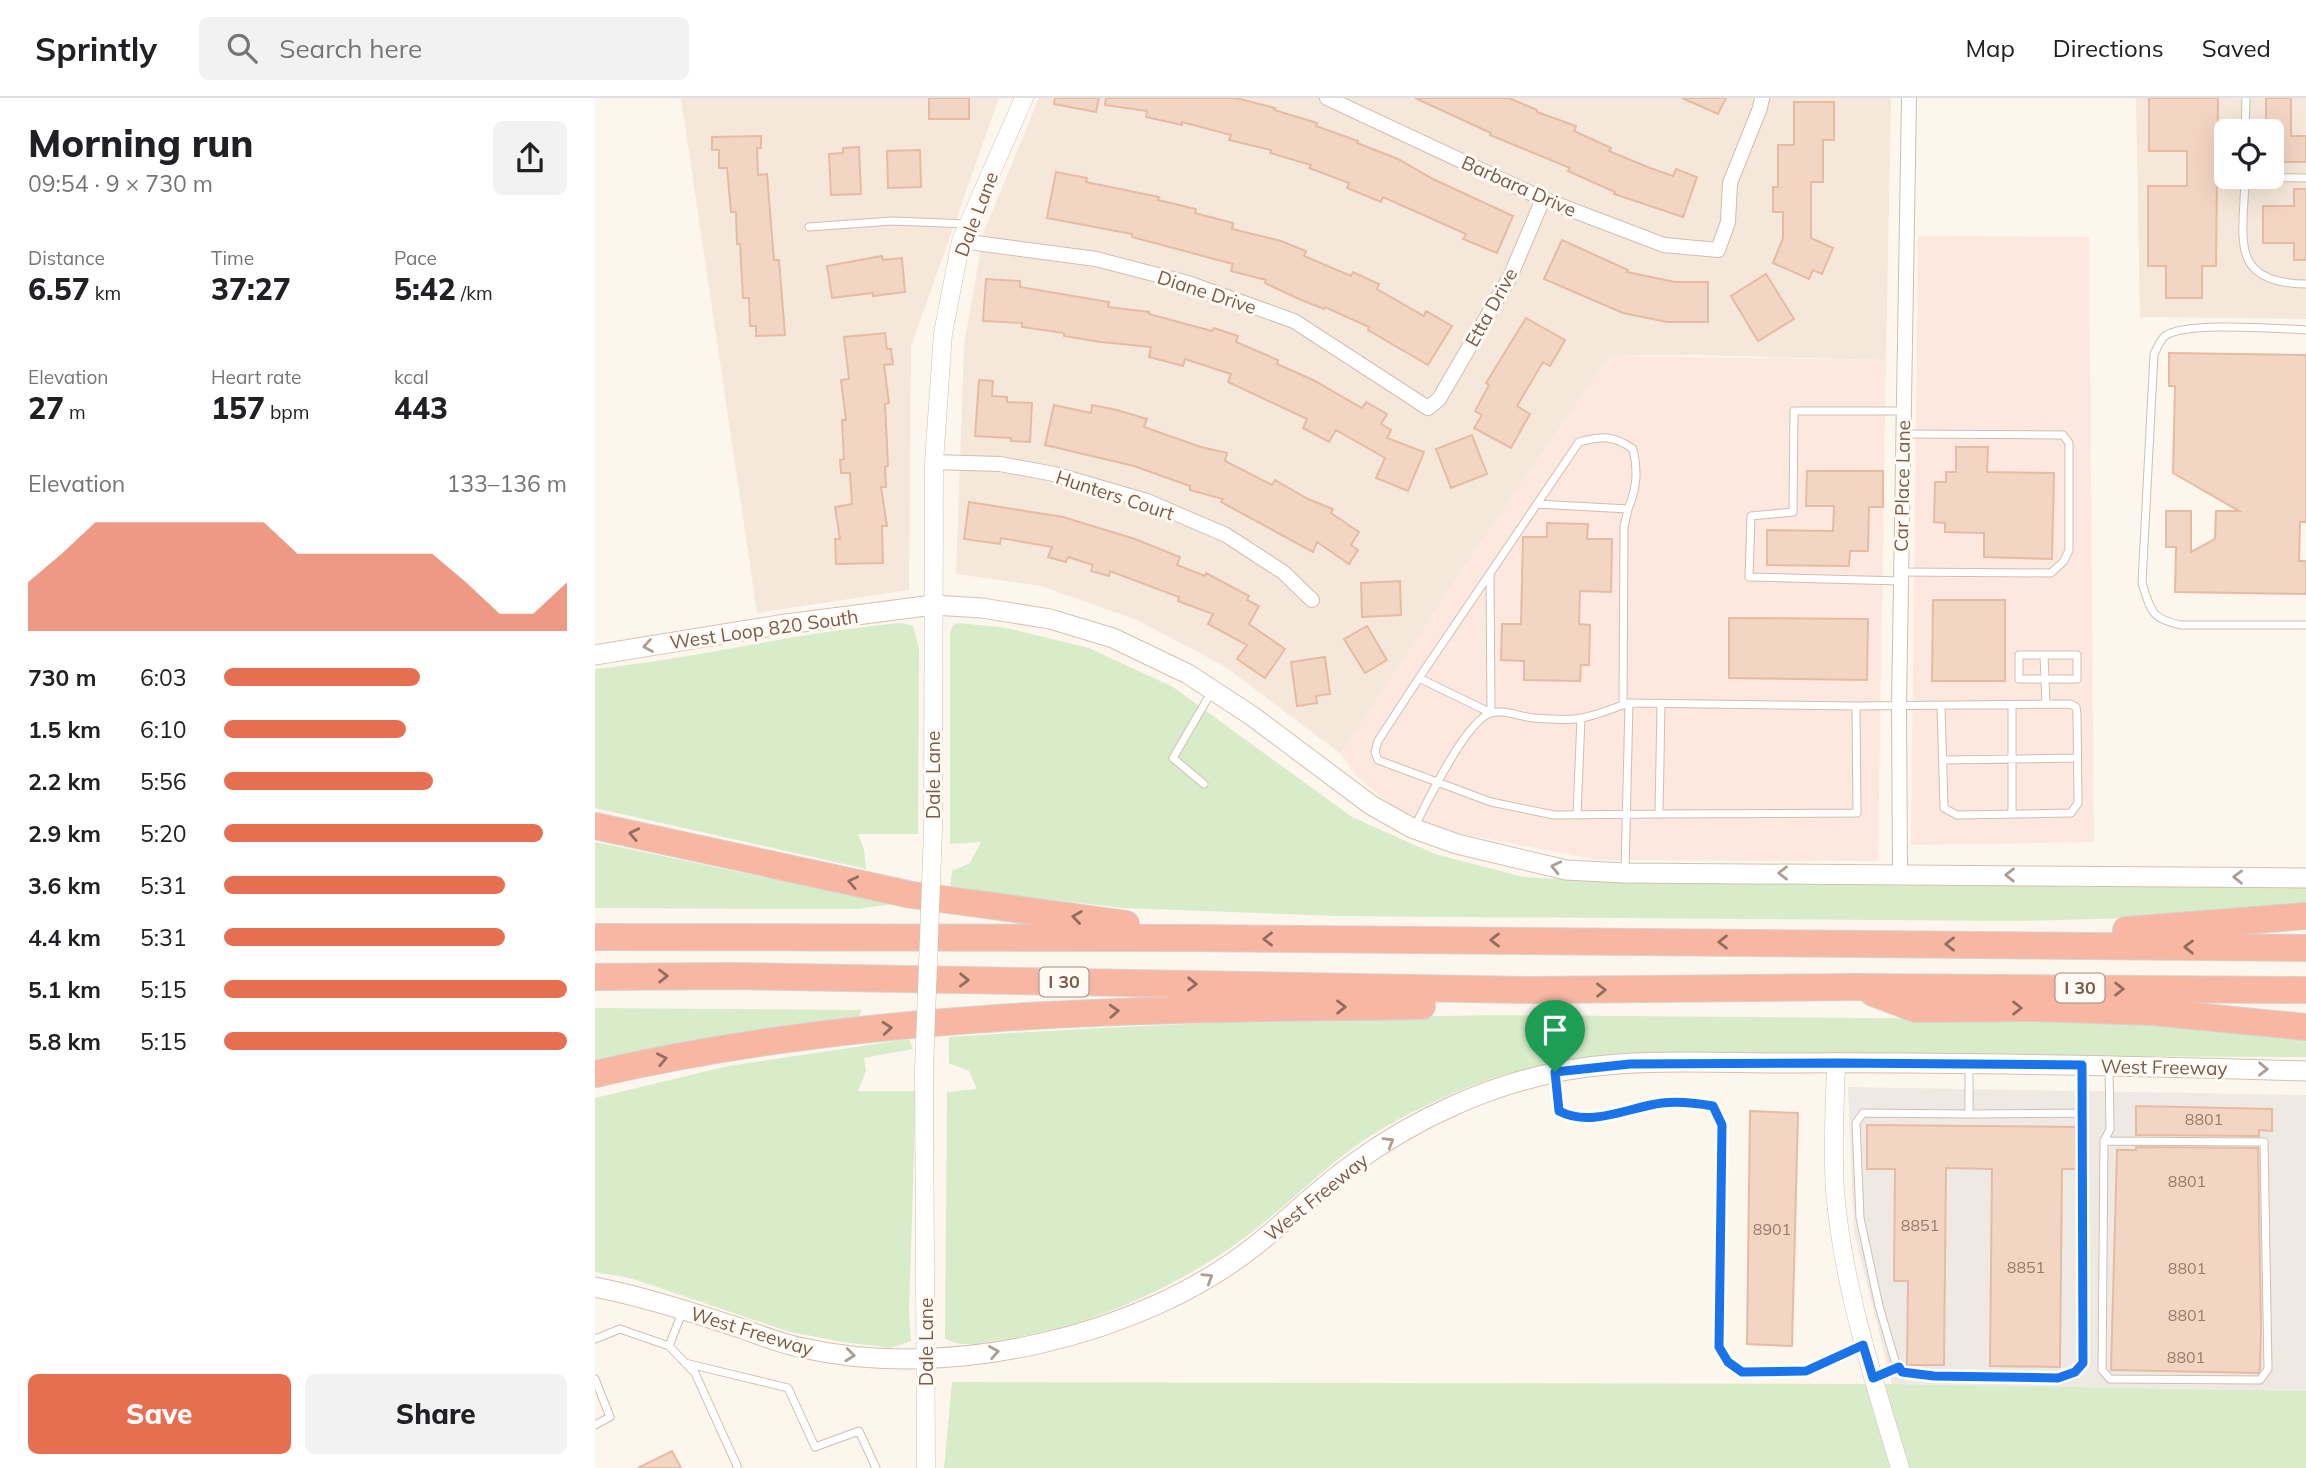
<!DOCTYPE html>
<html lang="en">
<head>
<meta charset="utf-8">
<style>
  body { margin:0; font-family:Mulish,sans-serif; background:#f2f2f2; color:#202124; height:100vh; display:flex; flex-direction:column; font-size:26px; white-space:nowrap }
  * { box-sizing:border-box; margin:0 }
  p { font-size:23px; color:#757577 }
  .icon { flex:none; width:38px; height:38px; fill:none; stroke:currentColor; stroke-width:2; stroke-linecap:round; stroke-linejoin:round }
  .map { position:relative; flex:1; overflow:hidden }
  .side { display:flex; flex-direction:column; background:#fff; width:595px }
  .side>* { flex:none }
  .controls { position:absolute; left:1619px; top:21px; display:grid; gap:14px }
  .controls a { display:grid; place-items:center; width:70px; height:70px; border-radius:10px; background:#fff; box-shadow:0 7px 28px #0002; font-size:35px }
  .pin { position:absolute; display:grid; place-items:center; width:60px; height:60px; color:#fff; margin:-72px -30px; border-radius:50% 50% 50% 0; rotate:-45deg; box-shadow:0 0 7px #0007 }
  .pin .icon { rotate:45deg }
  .round { display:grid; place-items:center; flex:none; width:74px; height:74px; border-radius:10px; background:#f2f2f2 }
  .head { display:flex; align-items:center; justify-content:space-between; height:119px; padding:0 28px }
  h1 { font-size:38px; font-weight:800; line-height:52px }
  .stats { display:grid; grid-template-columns:repeat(3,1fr); gap:10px; height:119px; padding:7px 28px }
  .stats div { display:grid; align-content:center }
  .stats b { font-size:30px; font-weight:800 }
  .stats small { font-size:19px; font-weight:400 }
  .stats p { font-size:19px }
  .chart { height:196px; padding:14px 28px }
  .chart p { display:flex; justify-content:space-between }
  .chart svg { width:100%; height:126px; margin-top:7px; fill:#e76f51; opacity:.7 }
  .action { display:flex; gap:14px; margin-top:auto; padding:14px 28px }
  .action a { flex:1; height:80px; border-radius:10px; background:#e76f51; color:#fff; font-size:28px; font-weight:800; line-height:80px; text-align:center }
  .action a+a { background:#f2f2f2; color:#202124 }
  ul { padding:0 28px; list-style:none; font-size:23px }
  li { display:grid; grid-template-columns:112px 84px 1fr; align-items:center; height:52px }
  li i { height:18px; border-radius:9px; background:#e76f51 }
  header { display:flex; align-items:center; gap:42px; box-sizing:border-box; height:98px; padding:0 35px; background:#fff; border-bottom:2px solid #e0e0e0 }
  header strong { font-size:33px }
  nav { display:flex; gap:38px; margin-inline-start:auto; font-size:24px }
  .search { width:490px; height:63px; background:#f2f2f2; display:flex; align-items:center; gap:18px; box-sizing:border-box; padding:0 24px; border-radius:10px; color:#757577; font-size:26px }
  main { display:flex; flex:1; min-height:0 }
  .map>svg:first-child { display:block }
</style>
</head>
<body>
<header>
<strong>Sprintly</strong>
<div class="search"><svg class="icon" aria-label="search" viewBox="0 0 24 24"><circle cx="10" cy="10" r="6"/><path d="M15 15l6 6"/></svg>Search here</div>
<nav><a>Map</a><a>Directions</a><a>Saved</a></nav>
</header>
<main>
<section class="side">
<div class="head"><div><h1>Morning run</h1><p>09:54 · 9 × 730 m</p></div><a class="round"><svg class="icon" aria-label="share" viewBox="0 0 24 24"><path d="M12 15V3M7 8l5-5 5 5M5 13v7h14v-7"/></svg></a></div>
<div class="stats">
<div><p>Distance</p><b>6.57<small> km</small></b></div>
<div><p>Time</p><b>37:27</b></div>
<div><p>Pace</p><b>5:42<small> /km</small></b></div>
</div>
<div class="stats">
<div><p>Elevation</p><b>27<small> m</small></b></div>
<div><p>Heart rate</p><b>157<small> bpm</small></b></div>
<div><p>kcal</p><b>443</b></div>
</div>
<div class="chart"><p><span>Elevation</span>133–136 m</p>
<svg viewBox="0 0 160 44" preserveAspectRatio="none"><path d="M0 44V27L10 17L20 6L30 6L40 6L50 6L60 6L70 6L80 17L90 17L100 17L110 17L120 17L130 27L140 38L150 38L160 27V44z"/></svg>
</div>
<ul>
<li><b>730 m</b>6:03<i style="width:57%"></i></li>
<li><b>1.5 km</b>6:10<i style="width:53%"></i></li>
<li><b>2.2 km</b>5:56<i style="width:61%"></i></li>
<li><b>2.9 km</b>5:20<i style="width:93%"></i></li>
<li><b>3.6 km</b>5:31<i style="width:82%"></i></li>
<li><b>4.4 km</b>5:31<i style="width:82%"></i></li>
<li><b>5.1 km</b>5:15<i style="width:100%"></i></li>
<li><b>5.8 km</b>5:15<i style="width:100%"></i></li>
</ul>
<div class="action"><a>Save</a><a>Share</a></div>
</section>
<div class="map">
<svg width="1711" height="1370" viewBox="0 0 1711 1370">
  <rect width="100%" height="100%" fill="#fdf6ec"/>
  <path fill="#f5e8da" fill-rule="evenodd" d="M86 0H404L316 249 314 492 162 515Z
    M444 0H1296L1291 262 1101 257 1014 258 872 465 746 656 629 568 542 522 446 488 361 476 369 247 389 133Z
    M1541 0H1711V221L1545 219ZM1631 33H1676V79H1631Z"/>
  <path fill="#fde8e0" d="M1323 138 1494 139 1499 744 1316 747Z
    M1014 258 1291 262 1283 763 1003 762 852 733 804 714 759 676 746 656 872 465Z"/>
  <path fill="#efe9e4" d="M1253 989 1711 997V1293L1297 1286 1259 1134Z"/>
  <path fill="#d8ecc9" d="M306 525 318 528 324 551 323 736H263L269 752 271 771 0 710V571C103 560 203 534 306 525Z
    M365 525 412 530 494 550 578 589 757 719 840 756 928 779 995 783 1711 788V808L1574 819 1424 823 743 818 529 810 355 791 357 773 375 765 386 744 355 746V535L358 527Z
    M0 744 297 806 262 811 0 810Z
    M0 910 266 912 264 921 0 966Z
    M908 917 1508 922 1711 935V959L1046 956C975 959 905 972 841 1003 806 1019 771 1038 741 1063 704 1093 670 1127 631 1153 566 1196 488 1230 411 1241 391 1243 367 1252 350 1240L352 994 382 991 374 973 354 965V939C539 927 723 919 908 917Z
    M314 941 318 951 269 960 271 973 263 993H321L314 1213 316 1243 296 1250 248 1244 195 1234 35 1180 0 1174V1000L133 968Z
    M357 1284 1297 1286 1711 1293V1370H349Z"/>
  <path fill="#f3d5c3" stroke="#e6bba3" stroke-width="2" d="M334 0H374V21H334Z
    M460 0H504L501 14 459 6Z
    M511 0H641L680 10 679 12 722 25 721 28 763 43 762 45 803 61 838 81 918 118 902 155 868 141 871 136 788 99 786 104 752 90 754 85 714 70 716 67 675 55 676 52 634 42 636 37 587 24V27L551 19 552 13 510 7Z
    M820 0H914L942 12V14L981 28 979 33 1016 50 1014 53 1055 70 1078 78 1081 71 1102 79 1088 119 1019 96 1020 94 973 73 975 70 895 37 896 35Z
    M1087 0H1131L1123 16Z
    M1554 0H1623L1621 168H1607V200H1571V168H1553V88H1592V53H1554Z
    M1671 0H1696V38H1711V64H1681V31H1671Z
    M1199 4H1239V42H1228V84H1216V140L1238 150 1227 176 1218 172 1214 181 1178 165 1188 140V114H1178V89H1183V47H1199Z
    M166 38V50H162L163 77 172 76 179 162H184L190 237 161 238V228H155L154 200H148L145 146H142L141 114H136L132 70H124V52H117V39Z
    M264 49 266 96 236 97 234 56 248 55V50Z
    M325 52 326 89 293 90 292 53Z
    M461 74 492 80 491 84 564 99 563 102 601 111 600 115 638 125 637 131 686 143 711 153 709 158 756 178 758 174 784 186 782 191 829 218 831 213 857 228 833 267 773 232 774 229 730 209 729 211 704 201 670 185 671 182 636 173 638 166 537 139V136L452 120Z
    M1699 91H1711V162H1699V145H1668V108H1699Z
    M967 142 1033 172 1032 174 1080 184H1113V224H1072L1028 215 949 181Z
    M287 158 288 162 307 160 310 194 278 198V195L237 200 232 168Z
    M1171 176 1199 221 1163 243 1136 198Z
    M391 181 425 183V189L514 204 513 209 554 214V216L617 233 619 230 643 238 641 244 683 262 682 266 718 282 767 310 771 304 792 316 786 326 796 332 792 340 829 354 813 393 781 380 790 360 741 332 734 344 708 330 712 321 633 284 636 276 590 261 588 268 554 259 556 249 506 244 469 238V235L427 229V225L388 223Z
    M931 220 970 242 955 268 948 264 922 308 935 316 916 350 879 330 887 317 880 313 894 287 891 285Z
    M290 235 292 251H296L298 266 289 267 294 305 290 306 293 368 290 369 291 389H286L292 428H287L288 465 241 466 240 441H245L240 409 257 406 255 375H246L245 362 249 361 247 322H251L246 282 254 281 249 239Z
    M1574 255 1711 257V424H1705L1704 463H1711V496L1580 494 1581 449H1571V413H1596V454L1620 441 1621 413H1644L1578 375 1580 288H1574Z
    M384 282 398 283 397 298 412 299V304L437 305 435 344 416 343V340L380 338Z
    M459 307 496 315 497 307 522 312 552 321 549 329 606 349 632 355 630 363 677 387 680 382 713 401 738 411 736 415 764 434 756 447 763 452 754 466 722 444 718 454 626 404 628 401 595 392V388L539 368 450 347Z
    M877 337 892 376 856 390 841 351Z
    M1361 349H1393L1392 374 1459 375 1457 461 1389 459V435L1350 434V425L1339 424 1340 384H1351V374H1361Z
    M1212 373H1288V409H1274L1273 453H1255L1254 468 1172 467V432L1238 433 1239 408H1211Z
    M374 404 468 419 540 441 585 459 582 467 610 478 611 475 654 498 652 502 664 508 654 526 690 551 670 580 642 561 652 547 613 526 618 516 583 503 584 499 515 473 514 478 496 473 498 467 473 459 471 464 453 459 457 449 406 440 405 446 369 441Z
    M952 425 993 426 992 441H1017L1016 494 985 493 984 526 995 527 994 567H986L985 583 929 582V563L906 562 907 526H926L928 439H952Z
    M805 483 806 517 767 519 766 485Z
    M1338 502H1410V583H1337Z
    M1134 520 1273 521 1272 582 1134 580Z
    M772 528 792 562 770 575 749 541Z
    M730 559 735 596 721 598 722 605 702 608 696 564Z
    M1541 1008 1677 1011V1033L1664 1032V1038L1541 1037Z
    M1155 1013 1203 1015 1197 1248 1152 1246Z
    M1272 1027 1481 1029V1071H1467L1465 1269 1395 1268 1397 1071 1351 1070 1349 1267H1312L1313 1183H1299L1300 1071H1272Z
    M1541 1049 1663 1050 1666 1230 1665 1271 1663 1275 1516 1272 1522 1052H1541Z
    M77 1353 86 1370H43Z"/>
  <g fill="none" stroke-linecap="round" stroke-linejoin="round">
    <g stroke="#d1beb0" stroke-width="9">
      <path id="service" d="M1650 33 1651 0
        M1650 79C1649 139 1632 185 1711 186
        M1656 79 1711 80
        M214 129 297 123 374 126
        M1711 232C1682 231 1591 223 1570 238 1565 242 1562 251 1559 256L1547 485C1556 513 1556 521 1586 527H1711
        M1307 474 1456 475 1469 463 1474 452V345L1468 337 1308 336
        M895 476 896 615 824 580 783 643 780 654 783 662 896 704 959 717 1064 716 1066 606
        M1306 483 1154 479 1156 418 1198 414 1199 313H1309
        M1449 557H1424V581H1482V557H1449L1451 606
        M824 580 984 344C1007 338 1018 337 1038 351 1043 373 1042 390 1033 411L942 406
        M1028 607 1029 429 1033 411
        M1417 607V716
        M1348 662 1482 660
        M609 686 578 660 617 593
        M982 716 986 620
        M1064 716 1262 715 1261 608
        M819 730C831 706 871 622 896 615 910 611 925 619 939 620 953 621 973 623 987 620 1003 617 1018 610 1034 605
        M1030 774 1034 605 1261 608 1475 606 1481 609 1482 616 1483 705 1476 715 1362 717 1349 710 1346 608
        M1374 967V1016L1268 1015 1261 1025 1265 1120 1284 1208 1300 1263 1307 1274 1339 1278 1463 1280 1480 1274 1488 1265 1487 970
        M960 975 964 1013C996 1030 1034 1009 1067 1005 1084 1003 1101 1006 1117 1008L1127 1027 1124 1249 1133 1264 1147 1274 1211 1273 1268 1247
        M1374 1016 1488 1015
        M1509 1043 1669 1044 1673 1271 1665 1282 1515 1281 1507 1272 1509 1043 1515 1031 1514 968
        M0 1241 25 1231 74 1248 88 1212
        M74 1248 100 1275 143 1370
        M90 1265 193 1290 220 1349 264 1333 281 1370
        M1279 1280 1304 1269
        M0 1281 15 1319 0 1327"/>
    </g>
    <g stroke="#d1beb0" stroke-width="16">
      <path id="minor" d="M732 0 948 101 1069 147 1123 152 1133 124 1135 85 1165 10 1167 0
        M366 143 501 161 593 185 699 223 833 310 844 301 915 179 948 101
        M339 364 405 366 459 376 552 403 631 437 688 474 717 502
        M1305 776 1304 607 1314 0"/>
    </g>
    <g stroke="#d1beb0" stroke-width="19">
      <path id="tertiary" d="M338 732 339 364 348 235 366 143 429 0
        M1241 965C1240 1007 1237 1051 1240 1093 1248 1189 1278 1279 1305 1370
        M329 972 331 1370"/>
    </g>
    <g stroke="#d6c0b0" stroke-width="21">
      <path id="secondary" d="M0 557 184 527 338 507 387 510 455 521 518 540 593 576 657 618 776 707 817 730 862 746 971 772 1030 775 1711 780
        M0 1189C50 1199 99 1215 148 1231 167 1238 187 1246 208 1250 352 1283 546 1239 661 1147 694 1121 724 1090 758 1066 818 1022 889 989 962 974 1035 959 1122 965 1196 965 1368 964 1540 968 1711 973"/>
    </g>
    <g stroke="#dad1cd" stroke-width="28">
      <path id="motorway" d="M0 728 317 797 531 826
        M1531 832 1711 818
        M0 839 598 840 1711 850
        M0 879 135 878 938 892 1260 889 1711 892
        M1278 895 1321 911 1439 910 1558 914 1711 929
        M0 976C271 913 550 911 827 908"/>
    </g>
    <use href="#service" stroke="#fff" stroke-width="7"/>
    <use href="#minor" stroke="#fff" stroke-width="14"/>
    <use href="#tertiary" stroke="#fff" stroke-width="18"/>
    <use href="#secondary" stroke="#fff" stroke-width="19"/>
    <use href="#motorway" stroke="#f7b7a3" stroke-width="26"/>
    <g stroke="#d1beb0" stroke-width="19" stroke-linecap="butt">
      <path id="tertiary-bridge" d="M329 972 338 732"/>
    </g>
    <use href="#tertiary-bridge" stroke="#fff" stroke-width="18"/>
  </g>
  <defs><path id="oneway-chevron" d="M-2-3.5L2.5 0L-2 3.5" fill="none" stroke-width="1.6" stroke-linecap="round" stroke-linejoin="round" transform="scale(1.75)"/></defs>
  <g stroke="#af9d94">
    <use href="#oneway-chevron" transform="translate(53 548) rotate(171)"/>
    <use href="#oneway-chevron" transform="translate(961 769) rotate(-167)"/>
    <use href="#oneway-chevron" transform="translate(1188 775) rotate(-180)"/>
    <use href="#oneway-chevron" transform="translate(1415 777) rotate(-179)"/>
    <use href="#oneway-chevron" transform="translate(1643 779) rotate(-179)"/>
    <use href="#oneway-chevron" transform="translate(1668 971) rotate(1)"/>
    <use href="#oneway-chevron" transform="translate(794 1044) rotate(-31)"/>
    <use href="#oneway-chevron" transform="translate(613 1180) rotate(-32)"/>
    <use href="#oneway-chevron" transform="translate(399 1254) rotate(-10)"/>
    <use href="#oneway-chevron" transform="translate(255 1257) rotate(6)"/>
  </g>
  <g stroke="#936e5e">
    <use href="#oneway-chevron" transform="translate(39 736) rotate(-168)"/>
    <use href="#oneway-chevron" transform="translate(258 784) rotate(-168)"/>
    <use href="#oneway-chevron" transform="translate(482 819) rotate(-172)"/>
    <use href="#oneway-chevron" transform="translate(673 841) rotate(-180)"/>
    <use href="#oneway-chevron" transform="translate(900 842) rotate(-180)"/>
    <use href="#oneway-chevron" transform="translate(1128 844) rotate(-180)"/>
    <use href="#oneway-chevron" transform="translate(1355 846) rotate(-180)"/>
    <use href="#oneway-chevron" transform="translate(1594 849) rotate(-179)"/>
    <use href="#oneway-chevron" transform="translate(68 878) rotate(-1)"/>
    <use href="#oneway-chevron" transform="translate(369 882) rotate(1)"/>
    <use href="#oneway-chevron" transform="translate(597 886) rotate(1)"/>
    <use href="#oneway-chevron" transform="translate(1524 891)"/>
    <use href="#oneway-chevron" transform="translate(1006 892) rotate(-1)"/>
    <use href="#oneway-chevron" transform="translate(746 909) rotate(-1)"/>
    <use href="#oneway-chevron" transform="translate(1422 910)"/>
    <use href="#oneway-chevron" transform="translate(519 913) rotate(-3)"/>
    <use href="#oneway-chevron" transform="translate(292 930) rotate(-5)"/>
    <use href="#oneway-chevron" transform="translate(67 961) rotate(-11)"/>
  </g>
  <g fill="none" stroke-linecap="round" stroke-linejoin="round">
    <g stroke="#fff" stroke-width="14">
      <path id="route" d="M1241 965 1487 967 1488 1265 1480 1274 1463 1280 1339 1278 1307 1274 1304 1269 1278 1280 1268 1247 1211 1273 1147 1274 1133 1264 1124 1249 1127 1027 1118 1008C1101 1005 1084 1003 1067 1005 1034 1009 996 1030 964 1013L960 974 1035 966Z"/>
    </g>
    <use href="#route" stroke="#1a73e8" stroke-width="9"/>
  </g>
  <g text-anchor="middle" stroke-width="6" stroke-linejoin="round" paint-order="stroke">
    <g font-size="16" fill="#987a6a">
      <text x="1609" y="1027">8801</text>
      <text x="1592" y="1089">8801</text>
      <text x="1325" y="1133">8851</text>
      <text x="1177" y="1137">8901</text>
      <text x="1431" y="1175">8851</text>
      <text x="1592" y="1176">8801</text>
      <text x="1592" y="1223">8801</text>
      <text x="1591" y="1265">8801</text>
    </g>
    <g fill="#fffaf3" stroke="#a28b7f" stroke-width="2">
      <rect x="444.5" y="869.5" width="49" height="29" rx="5"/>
      <rect x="1460.5" y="875.5" width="49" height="29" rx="5"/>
    </g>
    <g font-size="18" font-weight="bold" fill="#7a5c4d">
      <text x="469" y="890">I 30</text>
      <text x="1485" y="896">I 30</text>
    </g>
    <g font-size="19" fill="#7a5c4d" stroke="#fffaf3">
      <text transform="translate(924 88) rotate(24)" y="7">Barbara Drive</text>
      <text transform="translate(381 116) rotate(-69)" y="7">Dale Lane</text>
      <text transform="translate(612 194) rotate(18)" y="7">Diane Drive</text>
      <text transform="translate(896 209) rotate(-61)" y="7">Etta Drive</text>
      <text transform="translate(1307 388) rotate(-89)" y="7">Car Place Lane</text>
      <text transform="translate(520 397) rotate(18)" y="7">Hunters Court</text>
      <text transform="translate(169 531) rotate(-8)" y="7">West Loop 820 South</text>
      <text transform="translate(338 677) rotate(-90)" y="7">Dale Lane</text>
      <text transform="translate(1569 969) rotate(1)" y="7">West Freeway</text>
      <text transform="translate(721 1099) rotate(-39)" y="7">West Freeway</text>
      <text transform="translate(157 1233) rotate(17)" y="7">West Freeway</text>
      <text transform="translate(331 1244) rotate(-90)" y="7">Dale Lane</text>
    </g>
  </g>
</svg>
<div class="controls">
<a><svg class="icon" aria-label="locate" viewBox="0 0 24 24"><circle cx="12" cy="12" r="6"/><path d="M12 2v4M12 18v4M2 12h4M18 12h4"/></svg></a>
</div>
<div class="pin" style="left:960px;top:974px;background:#1e9e55"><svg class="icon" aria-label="arrive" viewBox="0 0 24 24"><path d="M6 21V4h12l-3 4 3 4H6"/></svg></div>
</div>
</main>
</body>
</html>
